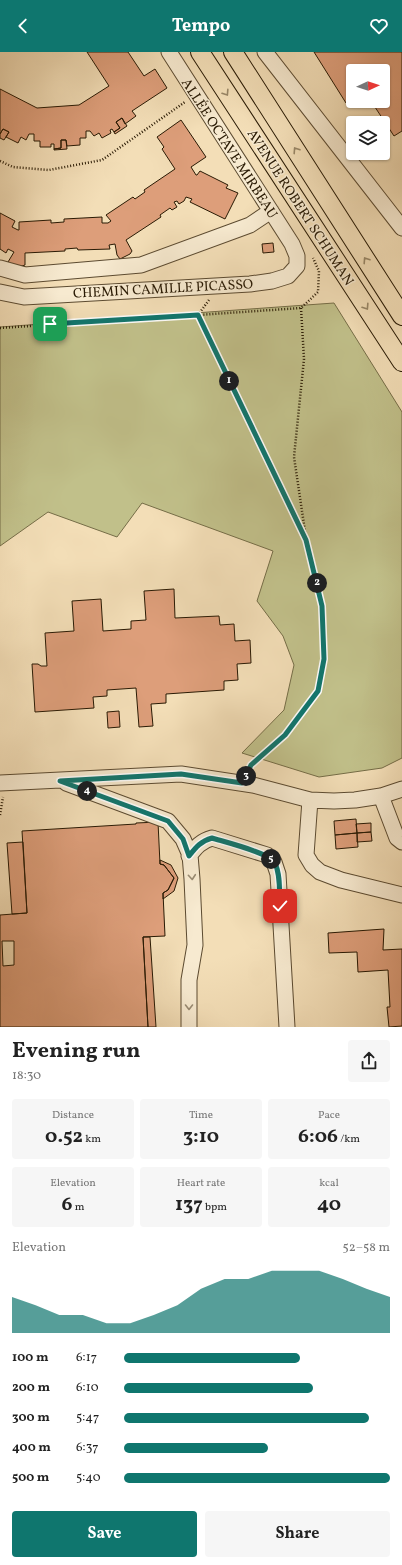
<!DOCTYPE html>
<html lang="en">
<head>
<meta charset="utf-8">
<style>
  body { margin:0; font-family:Vollkorn,serif; background:#f6f6f6; color:#222; height:100vh; display:flex; flex-direction:column; font-size:15px; white-space:nowrap }
  * { box-sizing:border-box; margin:0 }
  p { font-size:13px; color:#767676 }
  .icon { flex:none; width:22px; height:22px; fill:none; stroke:currentColor; stroke-width:2; stroke-linecap:round; stroke-linejoin:round }
  .map { position:relative; height:975px; overflow:hidden }
  .details { display:flex; flex-direction:column; background:#fff; flex:1 }
  .details>* { flex:none }
  .needle { width:26px; rotate:87deg }
  .buttons { position:absolute; left:346px; top:12px; display:grid; gap:8px }
  .buttons a { display:grid; place-items:center; width:44px; height:44px; border-radius:4px; background:#fff; box-shadow:0 1px 3px #0004; font-size:20px }
  .pin { position:absolute; display:grid; place-items:center; width:34px; height:34px; color:#fff; margin:-17px; border-radius:8px; box-shadow:0 2px 6px #0006 }
  .km { position:absolute; width:20px; height:20px; margin:-10px; border-radius:50%; background:#222; color:#fff; font-size:11px; line-height:20px; text-align:center }
  .round { display:grid; place-items:center; flex:none; width:42px; height:42px; border-radius:4px; background:#f6f6f6 }
  .overview { display:flex; align-items:center; justify-content:space-between; height:68px; padding:0 12px }
  h1 { font-size:22px; font-weight:700; line-height:30px }
  .metrics { display:grid; grid-template-columns:repeat(3,1fr); gap:6px; height:68px; padding:4px 12px }
  .metrics div { display:grid; align-content:center; border-radius:4px; background:#f6f6f6; text-align:center }
  .metrics b { font-size:20px; font-weight:700 }
  .metrics small { font-size:11px; font-weight:400 }
  .metrics p { font-size:11px }
  .chart { height:112px; padding:8px 12px }
  .chart p { display:flex; justify-content:space-between }
  .chart svg { width:100%; height:72px; margin-top:4px; fill:#0f766e; opacity:.7 }
  .cta { display:flex; gap:8px; margin-top:auto; padding:8px 12px }
  .cta a { flex:1; height:46px; border-radius:4px; background:#0f766e; color:#fff; font-size:16px; font-weight:700; line-height:46px; text-align:center }
  .cta a+a { background:#f6f6f6; color:#222 }
  ul { padding:0 12px; list-style:none; font-size:13px }
  li { display:grid; grid-template-columns:64px 48px 1fr; align-items:center; height:30px }
  li i { height:10px; border-radius:5px; background:#0f766e }
  header { display:flex; justify-content:space-between; align-items:center; height:52px; padding:0 12px; background:#0f766e; color:#fff; font-size:18px; font-weight:700 }
  .map>svg:first-child { display:block }
</style>
</head>
<body>
<header><svg class="icon" aria-label="back" viewBox="0 0 24 24"><path d="M15 5l-7 7 7 7"/></svg>Tempo<svg class="icon" aria-label="heart" viewBox="0 0 24 24"><path d="M12 20l-8-8c-3-5 5-10 8-4 3-6 11-1 8 4z"/></svg></header>
<div class="map">
<svg width="402" height="975" viewBox="0 0 402 975">
  <rect width="100%" height="100%" fill="#f3deb7"/>
  <filter id="stains"><feTurbulence type="fractalNoise" baseFrequency=".005" numOctaves="4"/><feColorMatrix values="0 0 0 0 .2 0 0 0 0 .09 0 0 0 0 .02 0 0 0 .5 -.17"/></filter>
  <radialGradient id="worn" r=".72"><stop offset=".6" stop-color="#630" stop-opacity="0"/><stop offset="1" stop-color="#630" stop-opacity=".3"/></radialGradient>
  <path fill="#c1c08a" stroke="#756d47" d="M334 251 402 360V706L382 716 319 725 242 701 284 658 294 613 283 584 257 549 273 499 142 451 117 485 48 460 0 494V275Z"/>
  <path fill="#dd9e7a" stroke="#291a04" fill-rule="evenodd" d="M87 0H128L144 24 155 17 167 36 132 59 136 64 125 72 122 66 116 70 120 76 114 80 112 77 110 78 111 81 102 86 99 81 94 84 90 79H86V86H80V93L67 94 66 88H61V96L54 97V92H51V95H40V89H34V82H29L26 88 21 85 18 91 6 85 9 80 3 77 0 82V37L37 56 79 53 109 34Z
    M314 0H402V79L394 84 371 49H383V19H353V47L346 51Z
    M122 66 127 74 115 82 114 80 120 76 116 70Z
    M181 68 206 105 191 115 196 123H197L200 119 228 133 226 136 238 141 225 167 190 150 192 147 186 145 184 149 179 152 177 149 174 150 177 155 172 158 170 156 160 163 161 165 126 188 132 199 130 202 120 207 117 203 115 192 109 193 110 197 78 198 77 196 65 197V199L25 201V213L22 214H9L8 210 14 200 8 197 6 201 0 197V161L15 169 12 175 18 178H19V170L51 168V171L64 170V167L102 165V171H108L111 169 106 163 133 145 135 147 145 140 144 138 175 117 162 97 164 95 157 85Z
    M3 77 9 80 4 88 0 86V82Z
    M61 88H66L67 97 54 98V97L61 96Z
    M273 191 274 200 263 201 262 192Z
    M174 537 175 566 219 564 220 573 234 572 235 589 250 588 251 611 237 612 238 628 224 629V638L166 642V651L151 652 153 674 139 675 136 636 107 638V644L93 645 94 656 35 660 32 612H38L41 614H47L45 581 74 579 72 549 101 547 103 579 131 577V569L146 568 144 539Z
    M119 659 120 675 108 676 107 660Z
    M356 767 357 781 335 783 334 769Z
    M158 770 160 812 164 813 174 826 168 838 163 841 165 884 143 885 148 975H0V863L27 861 22 779 136 772V771ZM2 889H14V913L3 914Z
    M371 771V780L357 781 356 772Z
    M371 780 372 789 357 790V781Z
    M357 781 358 795 336 797 335 783Z
    M23 790 27 861 12 862 7 791Z
    M160 808 171 813 178 826 174 839 163 847V841L168 838 174 826 164 813 160 812Z
    M384 877 383 898 402 897V974L389 975 387 955H390L388 918 358 920 357 900 329 901 328 881Z
    M143 885H150L156 975H148Z"/>
  <g fill="none" stroke-linecap="round" stroke-linejoin="round">
    <g stroke="#5c4b31" stroke-width="17">
      <path id="minor" d="M265 0 402 176
        M0 216 25 223 141 213 250 173 271 159
        M0 240 24 245 250 232 272 229 288 224 297 214V204L292 192 169 0
        M0 731 181 722 253 733 310 748 334 749 355 748 381 744 402 737
        M66 731 168 769 183 787 190 803 192 827 195 893 189 928V975
        M381 744 397 786 402 790
        M310 748 306 803 312 813 320 820 341 828 402 843
        M189 804C196 795 201 789 212 786L267 803 274 810 278 822 287 975"/>
    </g>
    <g stroke="#291a04" stroke-width="20">
      <path id="major" d="M200 0 402 310
        M233 0 402 264"/>
    </g>
    <path stroke="#291a04" stroke-width="2.5" stroke-dasharray="1 2" stroke-linecap="butt" d="M0 109 13 115 49 118 102 108 185 50
      M209 248 198 263 301 256 318 240 319 219 313 206
      M301 256 304 307 294 405 306 486
      M0 276 198 263 306 489 322 554 325 607 318 639 285 683 251 713 248 718
      M0 763 3 745"/>
    <use href="#minor" stroke="#f7ead0" stroke-width="15"/>
    <use href="#major" stroke="#f3deb7" stroke-width="18"/>
  </g>
  <defs><path id="oneway-chevron" d="M-2-3.5L2.5 0L-2 3.5" fill="none" stroke-width="1.6" stroke-linecap="round" stroke-linejoin="round"/></defs>
  <g stroke="#988666">
    <use href="#oneway-chevron" transform="translate(226 41) rotate(57)"/>
    <use href="#oneway-chevron" transform="translate(296 98) rotate(-123)"/>
    <use href="#oneway-chevron" transform="translate(366 208) rotate(-123)"/>
    <use href="#oneway-chevron" transform="translate(366 255) rotate(57)"/>
  </g>
  <g stroke="#9a8c74">
    <use href="#oneway-chevron" transform="translate(192 825) rotate(85)"/>
    <use href="#oneway-chevron" transform="translate(189 955) rotate(90)"/>
  </g>
  <g fill="none" stroke-linecap="round" stroke-linejoin="round">
    <g stroke="#fff" stroke-width="8">
      <path id="route" d="M50 272 198 263 306 488 322 554 324 607 318 639 285 683 251 713 242 731 181 722 60 729 168 769 183 787 189 804C196 795 201 789 212 786 225 790 270 801 275 811 281 824 279 841 280 854"/>
    </g>
    <use href="#route" stroke="#0f766e" stroke-width="5"/>
  </g>
  <g text-anchor="middle" stroke-width="3" stroke-linejoin="round" paint-order="stroke">
    <g font-size="14" fill="#291a04" stroke="#f7ead0">
      <text transform="translate(230 96) rotate(57)" y="5">ALLÉE OCTAVE MIRBEAU</text>
      <text transform="translate(301 155) rotate(57)" y="5">AVENUE ROBERT SCHUMAN</text>
      <text transform="translate(163 236) rotate(-3)" y="5">CHEMIN CAMILLE PICASSO</text>
    </g>
  </g>
  <rect width="100%" height="100%" filter="url(#stains)"/>
  <rect width="100%" height="100%" fill="url(#worn)"/>
</svg>
<div class="buttons">
<a><svg class="needle" viewBox="-14 -14 28 28"><path d="M0-13l5 13h-10z" fill="#e53935"/><path d="M0 13l5-13h-10z" fill="#767676"/></svg></a>
<a><svg class="icon" aria-label="layers" viewBox="0 0 24 24"><path d="M12 4l9 5-9 5-9-5zM3 14l9 5 9-5"/></svg></a>
</div>
<div class="pin" style="left:50px;top:272px;background:#1e9e55"><svg class="icon" aria-label="arrive" viewBox="0 0 24 24"><path d="M6 21V4h12l-3 4 3 4H6"/></svg></div>
<div class="pin" style="left:280px;top:854px;background:#d93025"><svg class="icon" aria-label="check" viewBox="0 0 24 24"><path d="M5 12l5 5 9-10"/></svg></div>
<b class="km" style="left:229px;top:329px">1</b>
<b class="km" style="left:317px;top:531px">2</b>
<b class="km" style="left:246px;top:724px">3</b>
<b class="km" style="left:87px;top:739px">4</b>
<b class="km" style="left:271px;top:807px">5</b>
</div>
<section class="details">
<div class="overview"><div><h1>Evening run</h1><p>18:30</p></div><a class="round"><svg class="icon" aria-label="share" viewBox="0 0 24 24"><path d="M12 15V3M7 8l5-5 5 5M5 13v7h14v-7"/></svg></a></div>
<div class="metrics">
<div><p>Distance</p><b>0.52<small> km</small></b></div>
<div><p>Time</p><b>3:10</b></div>
<div><p>Pace</p><b>6:06<small> /km</small></b></div>
</div>
<div class="metrics">
<div><p>Elevation</p><b>6<small> m</small></b></div>
<div><p>Heart rate</p><b>137<small> bpm</small></b></div>
<div><p>kcal</p><b>40</b></div>
</div>
<div class="chart"><p><span>Elevation</span>52–58 m</p>
<svg viewBox="0 0 160 44" preserveAspectRatio="none"><path d="M0 44V22L10 27L20 33L30 33L40 38L50 38L60 33L70 27L80 17L90 11L100 11L110 6L120 6L130 6L140 11L150 17L160 22V44z"/></svg>
</div>
<ul>
<li><b>100 m</b>6:17<i style="width:66%"></i></li>
<li><b>200 m</b>6:10<i style="width:71%"></i></li>
<li><b>300 m</b>5:47<i style="width:92%"></i></li>
<li><b>400 m</b>6:37<i style="width:54%"></i></li>
<li><b>500 m</b>5:40<i style="width:100%"></i></li>
</ul>
<div class="cta"><a>Save</a><a>Share</a></div>
</section>
</body>
</html>
